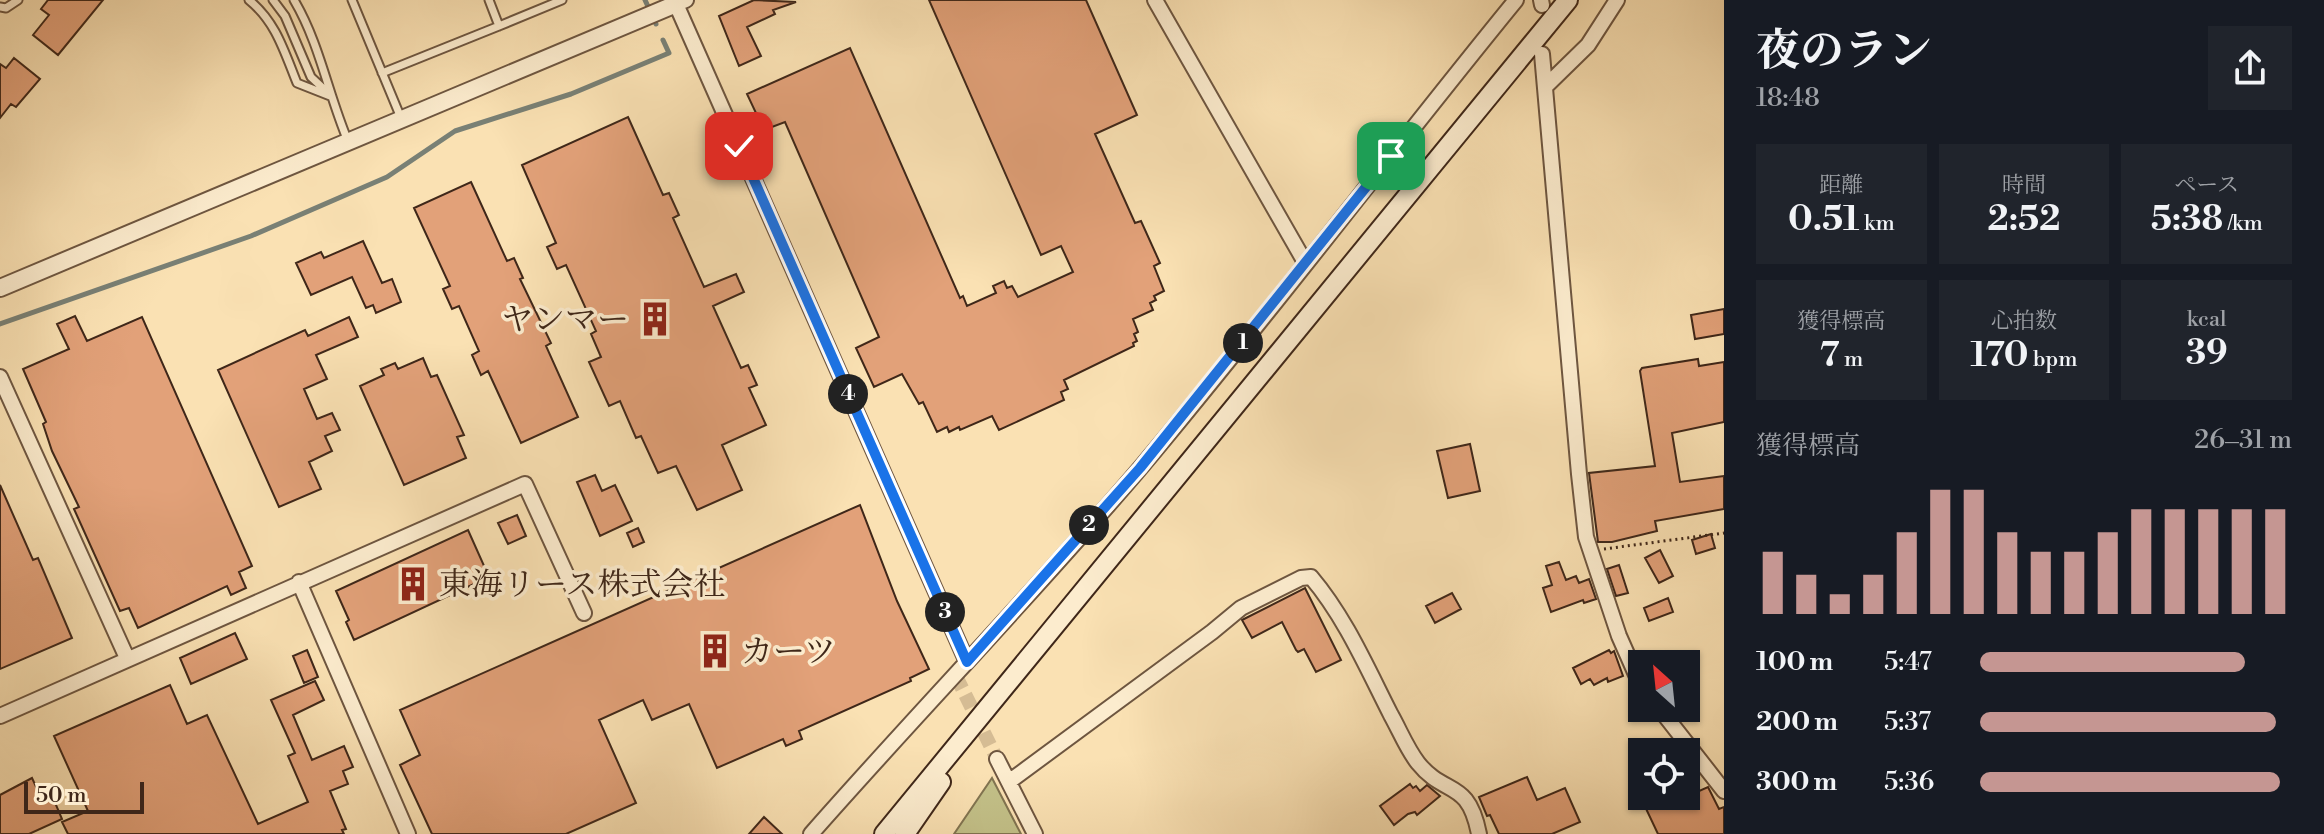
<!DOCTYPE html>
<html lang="ja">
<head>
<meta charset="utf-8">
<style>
  body { margin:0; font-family:"Libre Bodoni","Noto Serif JP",serif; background:#20242c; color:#f1f3f6; height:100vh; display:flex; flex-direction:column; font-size:30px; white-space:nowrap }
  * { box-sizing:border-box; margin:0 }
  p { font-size:26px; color:#9ea1a6 }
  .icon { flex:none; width:44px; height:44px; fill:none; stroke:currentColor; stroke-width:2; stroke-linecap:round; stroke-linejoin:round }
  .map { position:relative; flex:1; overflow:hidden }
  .sheet { display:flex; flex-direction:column; background:#171b24; width:600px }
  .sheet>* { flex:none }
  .needle { width:52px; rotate:333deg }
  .fabs { position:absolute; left:1628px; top:650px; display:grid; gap:16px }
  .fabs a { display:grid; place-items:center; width:72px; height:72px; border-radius:0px; background:#171b24; box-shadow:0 2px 6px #0004; font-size:40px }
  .scale { position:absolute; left:24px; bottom:20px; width:120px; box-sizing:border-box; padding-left:8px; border:4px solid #3f2719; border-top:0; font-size:22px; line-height:28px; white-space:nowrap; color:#3f2719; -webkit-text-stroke:6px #fcecce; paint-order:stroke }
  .pin { position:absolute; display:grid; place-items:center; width:68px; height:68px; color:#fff; margin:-34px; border-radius:16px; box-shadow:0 4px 12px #0006 }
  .km { position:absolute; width:40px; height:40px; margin:-20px; border-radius:50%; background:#222; color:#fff; font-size:22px; line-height:40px; text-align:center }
  .round { display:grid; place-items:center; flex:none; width:84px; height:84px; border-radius:0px; background:#20242c }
  .summary { display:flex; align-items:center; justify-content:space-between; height:136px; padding:0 32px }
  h1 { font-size:44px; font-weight:700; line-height:60px }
  .metrics { display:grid; grid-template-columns:repeat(3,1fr); gap:12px; height:136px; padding:8px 32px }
  .metrics div { display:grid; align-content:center; border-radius:0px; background:#20242c; text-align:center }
  .metrics b { font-size:34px; font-weight:700 }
  .metrics small { font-size:22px; font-weight:400 }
  .metrics p { font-size:22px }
  .chart { height:224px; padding:16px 32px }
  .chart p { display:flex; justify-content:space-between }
  .chart svg { width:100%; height:144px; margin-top:8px; stroke:#c59692; stroke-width:6 }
  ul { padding:0 32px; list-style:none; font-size:26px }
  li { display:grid; grid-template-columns:128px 96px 1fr; align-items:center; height:60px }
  li i { height:20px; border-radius:10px; background:#c59692 }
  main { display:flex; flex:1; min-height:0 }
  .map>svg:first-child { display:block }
</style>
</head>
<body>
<main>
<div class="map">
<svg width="1724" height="834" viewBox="0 0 1724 834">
  <rect width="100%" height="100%" fill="#fae1b3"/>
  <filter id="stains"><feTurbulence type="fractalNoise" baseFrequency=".0025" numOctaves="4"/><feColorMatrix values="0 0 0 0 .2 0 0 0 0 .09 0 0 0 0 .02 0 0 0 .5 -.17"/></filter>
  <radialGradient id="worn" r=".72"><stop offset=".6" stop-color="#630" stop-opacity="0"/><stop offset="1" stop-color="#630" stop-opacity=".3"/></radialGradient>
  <path fill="#c3c189" stroke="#817451" stroke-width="2" d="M992 778 1021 834H954Z"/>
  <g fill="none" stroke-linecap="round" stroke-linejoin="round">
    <path stroke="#798075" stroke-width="5" d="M645 0 656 24
      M0 324 251 236 387 177 455 131 571 94 669 53 663 40"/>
  </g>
  <path fill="#e2a179" stroke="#3f2719" stroke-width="2" d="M48 0H103L58 55 33 35 49 15 41 9Z
    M754 0 796 2 773 10 775 14 747 27 761 56 739 66 719 16Z
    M929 0H1086L1137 115 1095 134 1135 223 1141 221 1160 263 1154 266 1164 291 1154 296 1156 300 1150 303 1153 310 1133 319 1138 332 1134 334 1137 341 1133 343 1134 346 1064 380 1068 389 1061 392 1064 400 999 430 992 416 960 430 959 427 949 432 947 427 937 432 923 402 919 404 902 374 874 387 856 348 879 337 785 122 764 130 747 94 850 48 960 298 963 296 967 306 996 293 993 286 1004 281 1007 288 1012 286 1018 297 1073 272 1061 246 1041 255Z
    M14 58 40 79 16 107 11 104 0 118V64L6 68Z
    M628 117 663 195 669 193 679 215 673 218 704 287 736 274 744 292 713 306 741 368 748 365 757 385 749 388 766 425 722 445 742 490 697 510 676 466 658 473 641 436 636 438 620 401 609 406 589 362 601 357 591 334 596 331 566 265 557 269 547 247 556 243 522 165Z
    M471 182 507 261 514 258 523 278 520 279 551 343 546 346 578 417 521 443 488 371 481 375 472 355 479 351 459 306 452 309 443 289 450 286 414 208Z
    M363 241 382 283 392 279 401 302 376 313 373 305 366 308 352 277 311 295 296 263 321 252 324 258Z
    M1724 309V334L1695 339 1691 315Z
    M75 316 87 341 142 317 252 566 239 572 246 588 231 595 227 586 138 628 129 608 120 611 74 509 79 507 52 451 43 424 46 422 23 369 69 349 57 324Z
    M349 317 358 337 316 355 327 379 304 389 317 419 332 413 340 430 325 436 332 451 309 462 321 489 279 507 218 370 305 330 308 336Z
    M423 358 431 377 437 375 464 435 457 437 466 458 404 485 360 386 384 375 381 369 395 363 398 369Z
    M1698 359 1699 366 1724 362V422L1672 433 1680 482 1724 476V509L1655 521 1657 531 1612 542H1598L1589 473 1655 466 1640 371 1642 368Z
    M1470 444 1480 491 1448 498 1437 451Z
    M595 475 602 491 615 485 632 521 600 536 577 482Z
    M0 485 33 560 38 558 72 638 0 669Z
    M860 505 897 601 929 669 910 678 911 681 799 731 802 739 786 746 783 739 717 768 689 704 652 720 643 700 599 720 636 803 566 834H432L400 765 420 755 400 710Z
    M517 515 526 536 508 544 498 523Z
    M638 528 644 542 633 547 627 533Z
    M468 530 489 577 354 640 346 622 349 620 336 591Z
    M1711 534 1715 548 1696 554 1692 540Z
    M1660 550 1673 576 1659 583 1645 558Z
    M1559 562 1566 580 1576 576 1579 583 1589 579 1596 599 1584 603 1583 600 1551 612 1543 588 1552 585 1546 566Z
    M1619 565 1628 593 1616 596 1607 569Z
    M1305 588 1341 660 1316 672 1304 649 1298 652 1296 650 1282 622 1252 638 1242 620Z
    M1452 593 1461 609 1435 623 1426 606Z
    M1668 598 1673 612 1649 621 1644 608Z
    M235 633 247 659 191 684 180 658Z
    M307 650 318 677 304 683 293 656Z
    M1609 650 1611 653 1614 651 1623 676 1608 682 1607 678 1594 685 1590 679 1581 684 1573 668Z
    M315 681 324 700 293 715 312 760 344 746 353 767 343 771 348 784 330 791 346 829 342 830 344 834H68L62 822 88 811 54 736 170 685 187 724 207 715 258 824 308 802 288 756 295 753 271 700Z
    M1686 771 1697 792 1708 787 1719 809 1724 807V834H1658L1640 796H1686Z
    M1527 777 1537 800 1565 788 1580 822 1552 834H1499L1490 815 1487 816 1479 797Z
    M32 778 38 791 48 786 62 819 29 834H0V795Z
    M1410 784 1413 788 1416 786 1420 791 1427 785 1440 796 1417 815 1415 812 1408 814 1394 825 1380 806Z
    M764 817 782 834H749Z"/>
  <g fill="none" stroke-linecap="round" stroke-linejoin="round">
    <path stroke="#d5bc94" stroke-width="14" stroke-dasharray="14 7" stroke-linecap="butt" d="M956 676 997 759"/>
    <g stroke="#6e5640" stroke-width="11">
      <path id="service" d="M249 0C276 22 284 51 297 83L330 96
        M273 0 285 16 311 77 326 91
        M294 0C320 44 328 94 348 141
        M352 0 401 118
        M489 0 499 26 562 0
        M0 7 6 8 18 0
        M382 73 499 26"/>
    </g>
    <g stroke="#6e5640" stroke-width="18">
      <path id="minor" d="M686 0 676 4 967 662
        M1155 0 1306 264
        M1541 0 1542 5
        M1542 54 1579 474 1586 537 1619 636 1642 688
        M1545 87 1588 45 1617 0
        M0 377 127 658
        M299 582 408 834
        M1659 708 1724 791
        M0 716 525 484 584 613
        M997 759 1035 834
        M1010 781 1212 632 1241 608 1301 578 1311 577C1345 617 1367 668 1391 715 1400 731 1407 749 1418 763 1445 797 1468 778 1479 834
        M811 834C920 710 1035 592 1142 466 1270 314 1390 154 1516 0"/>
    </g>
    <g stroke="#6e5640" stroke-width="20">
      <path id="tertiary" d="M0 288 676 4 674 0"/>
    </g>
    <g stroke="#3f2719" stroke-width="22">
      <path id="secondary" d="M884 834 1568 0
        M905 834 941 782"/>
    </g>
    <path stroke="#3f2719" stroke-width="3" stroke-dasharray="2 4" stroke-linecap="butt" d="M1604 549 1724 533"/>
    <use href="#service" stroke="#fcecce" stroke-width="7"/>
    <use href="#minor" stroke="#fcecce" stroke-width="14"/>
    <use href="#tertiary" stroke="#fcecce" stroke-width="16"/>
    <use href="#secondary" stroke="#fcecce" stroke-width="18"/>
  </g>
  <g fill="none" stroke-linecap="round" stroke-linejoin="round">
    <g stroke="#fff" stroke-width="16">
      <path id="route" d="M739 146 967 662 1140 468 1391 156"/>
    </g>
    <use href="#route" stroke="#1a73e8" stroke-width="10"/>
  </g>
  <defs>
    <g id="building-bare" transform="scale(2.76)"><path d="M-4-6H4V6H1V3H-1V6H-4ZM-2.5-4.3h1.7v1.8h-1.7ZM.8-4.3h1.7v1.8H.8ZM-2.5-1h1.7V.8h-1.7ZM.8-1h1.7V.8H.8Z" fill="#8f2418" stroke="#fcecce" stroke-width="2.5" paint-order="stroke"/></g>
  </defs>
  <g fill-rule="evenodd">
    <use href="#building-bare" x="655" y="319"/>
    <use href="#building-bare" x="413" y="584"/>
    <use href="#building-bare" x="715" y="651"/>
  </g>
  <g text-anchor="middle" stroke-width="7" stroke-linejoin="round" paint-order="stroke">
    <g font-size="32" fill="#3f2719" stroke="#fcecce" text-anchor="start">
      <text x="629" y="330" text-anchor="end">ヤンマー</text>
      <text x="439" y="595">東海リース株式会社</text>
      <text x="741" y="662">カーツ</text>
    </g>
  </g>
  <rect width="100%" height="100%" filter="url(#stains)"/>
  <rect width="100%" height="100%" fill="url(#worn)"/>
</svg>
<div class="fabs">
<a><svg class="needle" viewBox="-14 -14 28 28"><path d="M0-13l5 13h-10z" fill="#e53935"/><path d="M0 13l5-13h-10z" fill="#9ea1a6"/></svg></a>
<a><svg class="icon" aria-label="locate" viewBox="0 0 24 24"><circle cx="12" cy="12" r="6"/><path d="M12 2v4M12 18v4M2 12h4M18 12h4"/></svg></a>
</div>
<div class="scale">50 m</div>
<div class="pin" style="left:1391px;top:156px;background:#1e9e55"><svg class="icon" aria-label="arrive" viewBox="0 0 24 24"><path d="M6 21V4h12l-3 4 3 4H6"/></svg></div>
<div class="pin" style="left:739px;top:146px;background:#d93025"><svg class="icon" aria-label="check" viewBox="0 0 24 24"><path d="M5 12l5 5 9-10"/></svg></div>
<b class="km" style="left:1243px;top:343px">1</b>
<b class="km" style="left:1089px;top:525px">2</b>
<b class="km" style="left:945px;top:612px">3</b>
<b class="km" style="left:848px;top:394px">4</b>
</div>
<section class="sheet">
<div class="summary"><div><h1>夜のラン</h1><p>18:48</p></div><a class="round"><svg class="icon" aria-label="share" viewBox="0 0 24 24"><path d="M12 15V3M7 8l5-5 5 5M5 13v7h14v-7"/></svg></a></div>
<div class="metrics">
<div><p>距離</p><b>0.51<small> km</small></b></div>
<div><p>時間</p><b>2:52</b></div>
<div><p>ペース</p><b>5:38<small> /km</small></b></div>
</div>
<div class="metrics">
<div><p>獲得標高</p><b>7<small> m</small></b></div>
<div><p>心拍数</p><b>170<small> bpm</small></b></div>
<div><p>kcal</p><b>39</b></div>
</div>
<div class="chart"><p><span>獲得標高</span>26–31 m</p>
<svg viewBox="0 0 160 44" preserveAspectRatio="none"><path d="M5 44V25M15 44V32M25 44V38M35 44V32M45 44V19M55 44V6M65 44V6M75 44V19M85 44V25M95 44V25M105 44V19M115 44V12M125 44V12M135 44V12M145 44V12M155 44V12"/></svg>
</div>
<ul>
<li><b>100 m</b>5:47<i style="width:85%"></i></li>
<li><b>200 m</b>5:37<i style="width:95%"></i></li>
<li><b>300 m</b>5:36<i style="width:96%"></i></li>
</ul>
</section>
</main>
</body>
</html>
